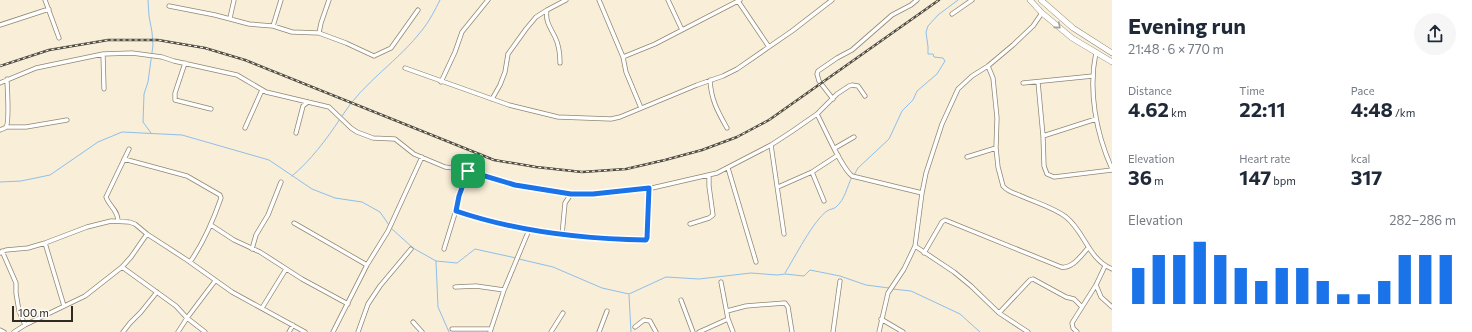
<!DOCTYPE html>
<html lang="en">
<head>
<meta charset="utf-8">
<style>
  body { margin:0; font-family:Commissioner,sans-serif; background:#f6f6f7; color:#1f2937; height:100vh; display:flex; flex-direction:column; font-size:15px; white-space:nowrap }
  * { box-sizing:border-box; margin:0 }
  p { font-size:13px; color:#747a83 }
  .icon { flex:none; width:22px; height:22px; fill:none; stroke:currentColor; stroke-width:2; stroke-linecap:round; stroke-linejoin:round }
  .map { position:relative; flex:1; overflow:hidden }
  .details { display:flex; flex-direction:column; background:#fff; width:360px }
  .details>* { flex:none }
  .scale { position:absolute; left:12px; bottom:10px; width:61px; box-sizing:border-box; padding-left:4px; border:2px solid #2f2b22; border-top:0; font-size:11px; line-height:14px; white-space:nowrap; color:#2f2b22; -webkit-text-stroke:3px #fefcf8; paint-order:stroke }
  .pin { position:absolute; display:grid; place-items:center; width:34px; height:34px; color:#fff; margin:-17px; border-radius:8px; box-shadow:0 2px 6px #0006 }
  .round { display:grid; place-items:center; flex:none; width:42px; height:42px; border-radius:21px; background:#f6f6f7 }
  .head { display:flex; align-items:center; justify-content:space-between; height:68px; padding:0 16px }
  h1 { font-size:22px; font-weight:700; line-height:30px }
  .figures { display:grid; grid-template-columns:repeat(3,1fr); gap:6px; height:68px; padding:4px 16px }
  .figures div { display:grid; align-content:center }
  .figures b { font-size:20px; font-weight:700 }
  .figures small { font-size:11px; font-weight:400 }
  .figures p { font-size:11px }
  .chart { height:112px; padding:8px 16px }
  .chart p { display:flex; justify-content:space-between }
  .chart svg { width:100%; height:72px; margin-top:4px; stroke:#1a73e8; stroke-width:6 }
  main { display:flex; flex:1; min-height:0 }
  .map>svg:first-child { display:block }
</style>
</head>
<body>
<main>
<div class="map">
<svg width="1112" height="332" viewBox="0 0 1112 332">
  <rect width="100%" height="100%" fill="#f9eed7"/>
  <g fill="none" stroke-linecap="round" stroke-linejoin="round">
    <path stroke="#8ebeec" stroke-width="1" d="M148 0 149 16 152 32 153 45 148 82 144 94 143 122 151 133
      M342 116C363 82 399 61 423 29 430 20 435 10 440 0
      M854 175 858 168 889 139 902 111 913 100 917 91 937 74 945 61 943 58 934 57 933 54H928V47L926 32 928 26 938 15 958 0
      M292 176C311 160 326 140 340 119
      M0 182 21 181 50 175 98 142 122 132 182 135 269 160 312 189 335 198 362 202 380 212 389 225
      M391 228 413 248 436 261 457 263 475 249 516 258
      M519 259 553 267 602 288 629 294 666 277 699 279 751 273 777 275 785 274 804 276 810 270 840 276 866 285 889 288
      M436 261 438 307 449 332
      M785 273C795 257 813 221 827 211 830 209 834 209 836 207 845 200 847 186 852 177
      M892 289 911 291 960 314 980 332
      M629 295 631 332"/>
    <g stroke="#918772" stroke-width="5">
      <path id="minor" d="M45 0 59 38
        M599 0 623 57 626 72 641 108
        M668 0 682 30
        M738 1 769 47
        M169 6 215 15 249 24 273 26 292 32 319 33 346 43 374 56 391 48 418 10
        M547 10C545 21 550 27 555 37 559 45 560 54 560 63
        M952 14 972 0
        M230 18 234 0
        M0 25 49 9
        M273 26 281 0
        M319 33 321 23 329 0
        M1096 52C1088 91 1096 133 1112 169
        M103 54 104 89
        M623 57 655 44 740 0
        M185 63 175 93V100L211 109
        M988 66 993 78 997 118 996 148 998 167 1003 186C1007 191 1013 193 1019 195 1034 202 1053 207 1066 217 1085 232 1088 259 1112 269
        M405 68 509 105 558 117 611 119 620 117 697 85 723 76 737 69 792 31 832 0
        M710 80C711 100 718 112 727 128
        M441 82 455 52 462 32 488 0
        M1038 82 1043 136 1044 166 1047 174 1054 177 1112 170
        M0 83 36 68 103 54 132 53 162 57 174 61 237 75 266 92 329 107 351 128 357 132 373 138 395 139 414 154 445 167 461 169 515 185 571 194H593L652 188 717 173 771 145 791 132 817 114 837 94 849 86 852 85 858 86 865 96
        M1023 83 1093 76
        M492 99 500 85 505 72 508 54 526 29 536 17 547 10 566 0
        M833 99 819 81 817 74 818 71 837 58 852 50 892 15 911 5 917 0
        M817 114C825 129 841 167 852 176L922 193
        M6 127H26L67 120
        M245 128 262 90
        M0 130C2 129 4 129 6 127 10 122 7 87 7 79
        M296 133 303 106 308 102
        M1043 136 1096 119
        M771 145 784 234
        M835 148 854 137
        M967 157 996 148
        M124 159 187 176 220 195 221 198C213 221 204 242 190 262
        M728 168 756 262
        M812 172 824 201
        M778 187 812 172 838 155
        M456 211C519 232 580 239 646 240L647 238 648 233 649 188
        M118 221C118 210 109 206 106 197L129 149
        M294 223 367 265
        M690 224 709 218 713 215 709 186V176
        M211 225 234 240 260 252 302 279 348 304
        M562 235 565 203 571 194
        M45 243 64 306
        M915 246 954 272 971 286 999 313 1028 332
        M252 249 256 235 268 215 281 182
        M444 249 468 171
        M2 251 16 283V293L19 311 25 325
        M0 253 6 250 28 248 45 243 87 227 111 221 129 222 135 224 147 234 187 260 232 292 305 332
        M924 253 942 222 945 220 1061 267C1072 269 1081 256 1088 248
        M122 267 176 306 187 318 205 332
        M721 282 728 319 733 332
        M1096 285 1101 297 1112 307
        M455 287 476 286 504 290
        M681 300 693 332
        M262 308 286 269
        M727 311 746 306 785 303 788 307 792 332
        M999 313 1030 280 1033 279 1066 297 1074 299 1082 307
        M881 319 903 332
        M413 322 422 332
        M635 327 644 320 650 321 656 332
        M452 329H491
        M0 330 4 332
        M14 332 25 325 85 296 122 267 131 257 147 234
        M123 332 130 323 141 312 157 292
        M178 332 187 318 215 281
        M289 332 293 325
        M333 332 367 265 388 231 422 157
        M358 332 368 304 380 286 411 249
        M490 332 504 290 529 230
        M551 332 563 313
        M599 332 607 311
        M699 332 728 319
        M833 332 840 281
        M879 332 888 293 904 269 915 246 922 193 926 173 942 124 958 89 972 76 988 66 1013 45 1033 26 1042 13
        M1077 332 1073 328 1072 323 1096 285 1105 266"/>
    </g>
    <g stroke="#918772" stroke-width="6">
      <path id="secondary" d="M1030 0 1042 13 1072 38 1112 62
        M1041 0 1073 28 1112 53"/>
    </g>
    <use href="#minor" stroke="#fff" stroke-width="3.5"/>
    <use href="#secondary" stroke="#fff" stroke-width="5"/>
    <g stroke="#524d42" stroke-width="2.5">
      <path id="rail" d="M0 66 49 50 108 40H158L205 48 245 60 494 160 536 167 582 172 626 169 665 160 702 150 737 137 769 120 939 0"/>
    </g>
    <use href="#rail" stroke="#fefcf8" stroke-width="1" stroke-dasharray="3" stroke-linecap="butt"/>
  </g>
  <defs><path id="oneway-chevron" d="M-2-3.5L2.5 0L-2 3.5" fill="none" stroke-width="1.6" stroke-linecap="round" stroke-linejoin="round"/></defs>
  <use stroke="#a1a09c" href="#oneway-chevron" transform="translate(1058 26) rotate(41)"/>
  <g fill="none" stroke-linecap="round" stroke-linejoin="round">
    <g stroke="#fff" stroke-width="8">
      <path id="route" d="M468 171 515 185 571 194H593L649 188 647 238 646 240C581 239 518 232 456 211L459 196Z"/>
    </g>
    <use href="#route" stroke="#1a73e8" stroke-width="5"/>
  </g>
</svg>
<div class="scale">100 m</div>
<div class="pin" style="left:468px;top:171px;background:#1e9e55"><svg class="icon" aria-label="arrive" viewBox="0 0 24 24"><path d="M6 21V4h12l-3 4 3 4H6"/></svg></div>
</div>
<section class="details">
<div class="head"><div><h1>Evening run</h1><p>21:48 · 6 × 770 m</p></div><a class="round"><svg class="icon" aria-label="share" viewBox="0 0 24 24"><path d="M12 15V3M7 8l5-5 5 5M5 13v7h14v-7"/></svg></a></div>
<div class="figures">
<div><p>Distance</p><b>4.62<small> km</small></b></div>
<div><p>Time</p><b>22:11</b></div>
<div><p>Pace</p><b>4:48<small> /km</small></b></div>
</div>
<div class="figures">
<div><p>Elevation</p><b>36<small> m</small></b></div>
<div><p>Heart rate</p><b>147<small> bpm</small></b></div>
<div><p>kcal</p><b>317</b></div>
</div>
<div class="chart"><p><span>Elevation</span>282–286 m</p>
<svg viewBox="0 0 160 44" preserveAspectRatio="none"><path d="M5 44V22M15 44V14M25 44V14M35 44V6M45 44V14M55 44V22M65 44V30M75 44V22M85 44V22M95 44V30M105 44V38M115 44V38M125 44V30M135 44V14M145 44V14M155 44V14"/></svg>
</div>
</section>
</main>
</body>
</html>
